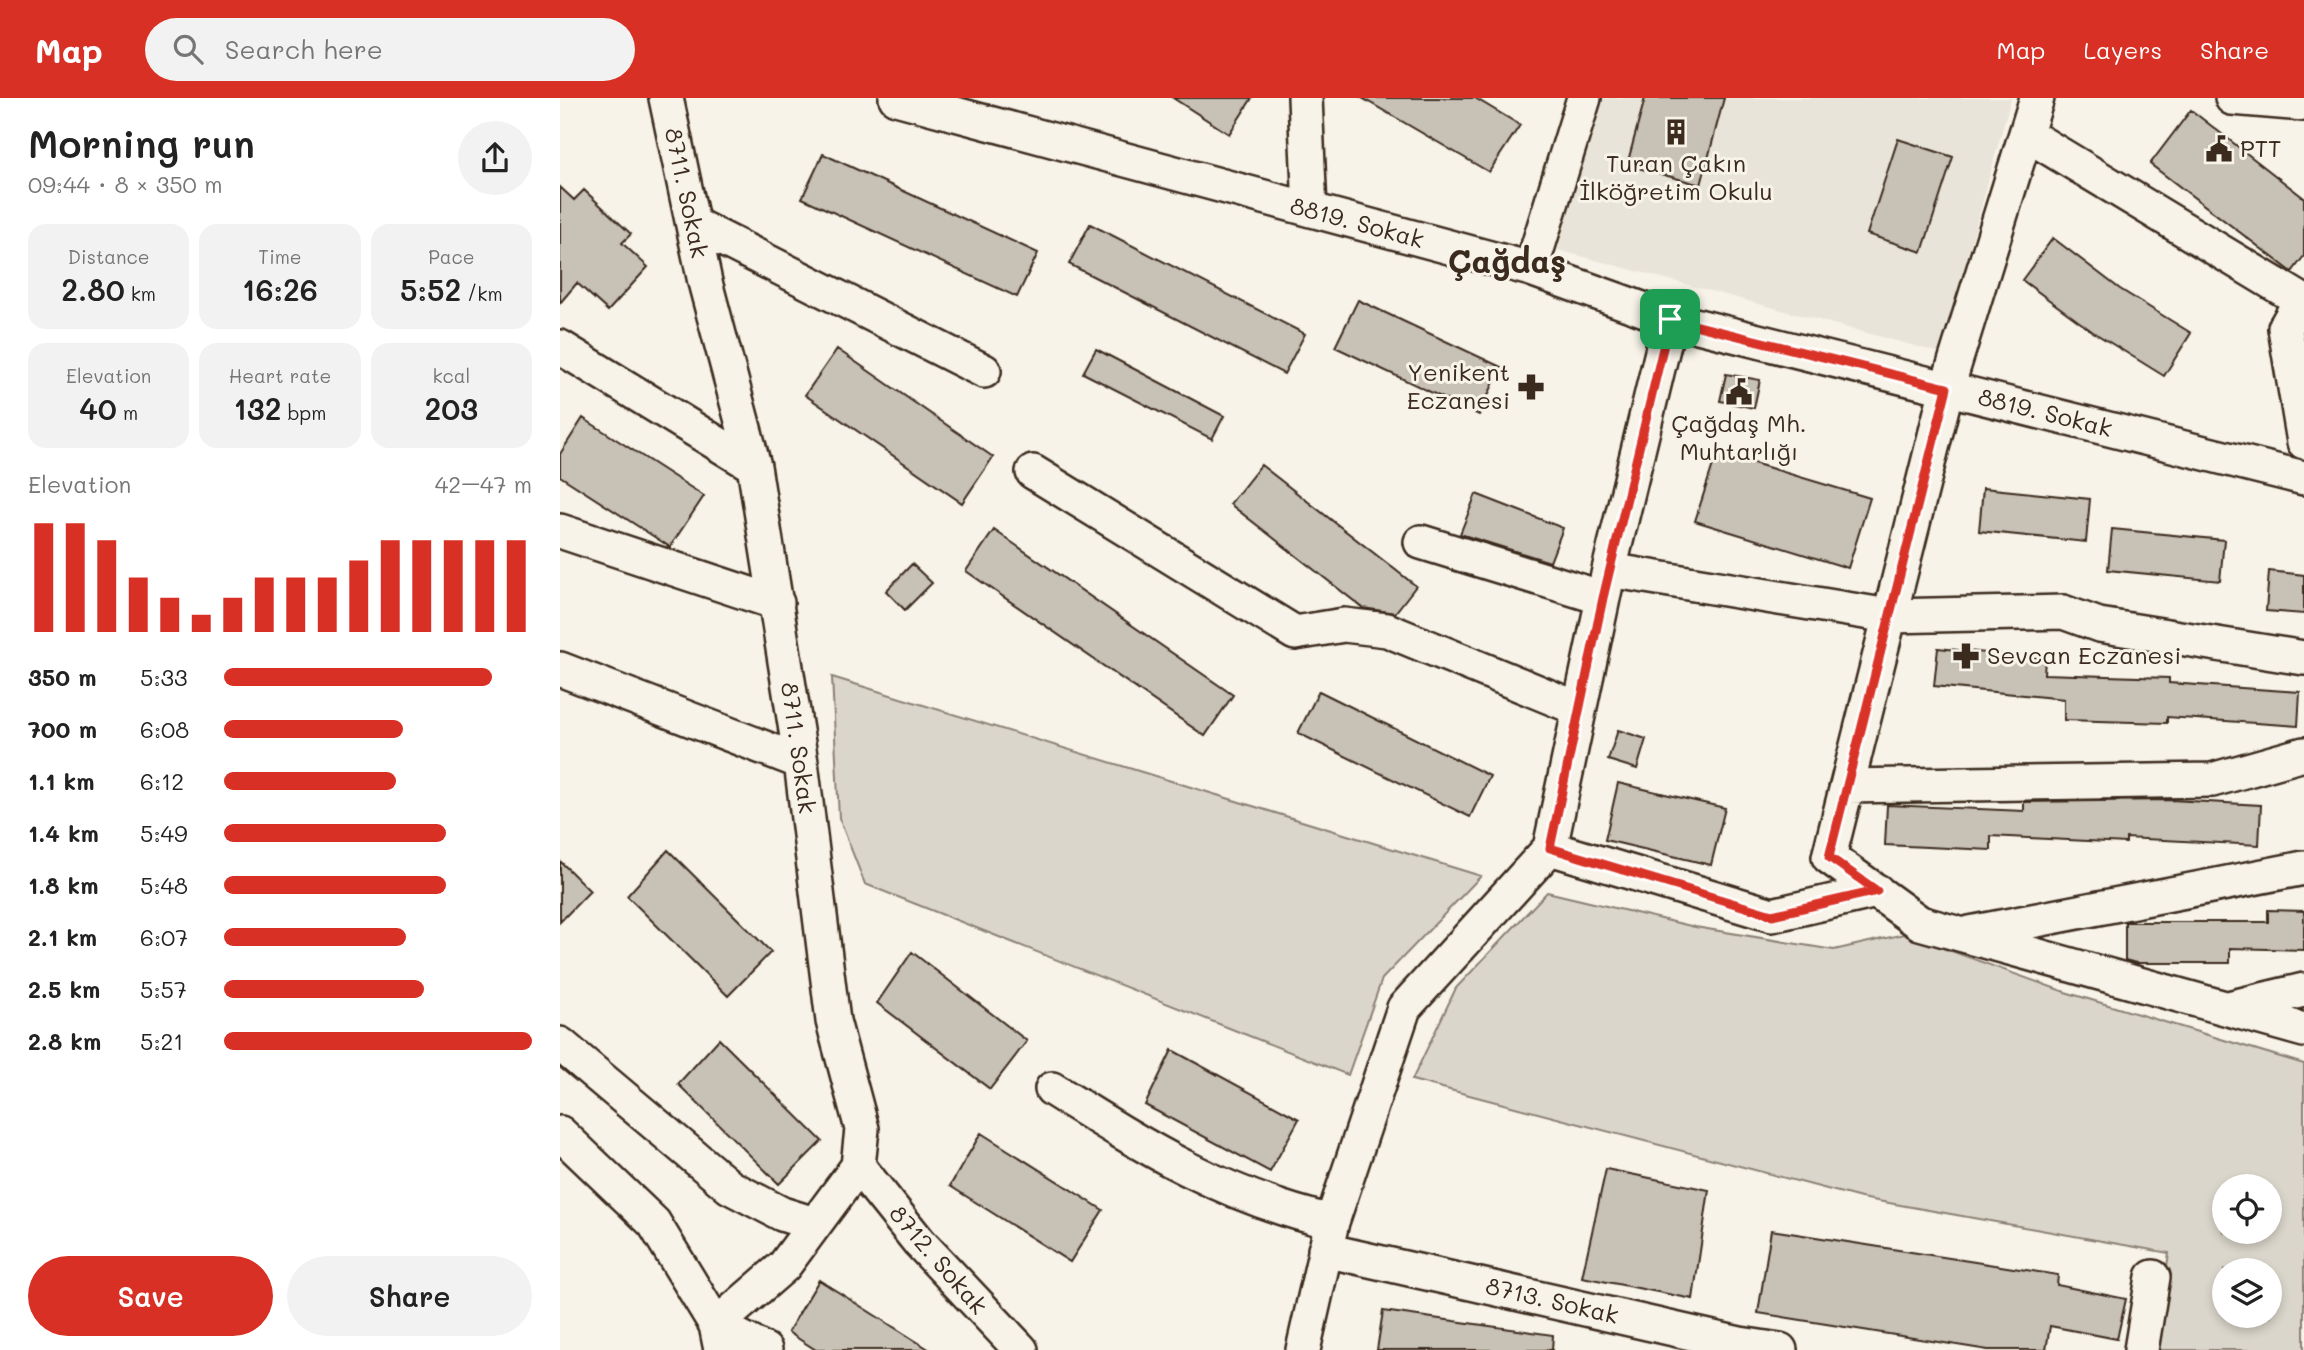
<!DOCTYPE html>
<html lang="en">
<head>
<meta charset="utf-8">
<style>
  body { margin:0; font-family:Mali,sans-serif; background:#f2f2f2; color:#222; height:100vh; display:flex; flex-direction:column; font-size:26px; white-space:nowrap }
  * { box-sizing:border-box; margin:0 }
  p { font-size:23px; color:#767676 }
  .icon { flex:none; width:38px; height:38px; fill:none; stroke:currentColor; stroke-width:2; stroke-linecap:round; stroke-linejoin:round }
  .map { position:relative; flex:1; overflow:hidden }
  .details { display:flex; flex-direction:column; background:#fff; width:560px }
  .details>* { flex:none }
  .fabs { position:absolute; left:1652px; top:1076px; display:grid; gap:14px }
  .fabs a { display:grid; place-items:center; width:70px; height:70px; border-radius:50%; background:#fff; box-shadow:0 4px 10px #0003; font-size:35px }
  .pin { position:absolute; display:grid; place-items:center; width:60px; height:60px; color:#fff; margin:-30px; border-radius:14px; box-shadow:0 4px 10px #0006 }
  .round { display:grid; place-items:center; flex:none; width:74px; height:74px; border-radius:37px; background:#f2f2f2 }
  .summary { display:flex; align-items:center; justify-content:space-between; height:119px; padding:0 28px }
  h1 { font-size:38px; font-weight:600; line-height:52px }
  .metrics { display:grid; grid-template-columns:repeat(3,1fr); gap:10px; height:119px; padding:7px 28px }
  .metrics div { display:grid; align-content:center; border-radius:18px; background:#f2f2f2; text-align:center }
  .metrics b { font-size:30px; font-weight:600 }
  .metrics small { font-size:19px; font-weight:400 }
  .metrics p { font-size:19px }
  .chart { height:196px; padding:14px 28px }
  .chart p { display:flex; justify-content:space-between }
  .chart svg { width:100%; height:126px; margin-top:7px; stroke:#d93025; stroke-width:6 }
  .cta { display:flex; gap:14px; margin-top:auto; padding:14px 28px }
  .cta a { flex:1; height:80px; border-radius:42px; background:#d93025; color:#fff; font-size:28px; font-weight:600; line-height:80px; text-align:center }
  .cta a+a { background:#f2f2f2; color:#222 }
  ul { padding:0 28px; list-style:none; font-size:23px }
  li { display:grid; grid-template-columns:112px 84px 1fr; align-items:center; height:52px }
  li i { height:18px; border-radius:9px; background:#d93025 }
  header { display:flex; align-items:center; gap:42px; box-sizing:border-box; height:98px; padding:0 35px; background:#d93025; color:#fff }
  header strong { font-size:33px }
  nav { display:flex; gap:38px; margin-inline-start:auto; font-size:24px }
  .search { width:490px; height:63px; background:#f2f2f2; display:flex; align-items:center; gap:18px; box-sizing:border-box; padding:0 24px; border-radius:38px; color:#767676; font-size:26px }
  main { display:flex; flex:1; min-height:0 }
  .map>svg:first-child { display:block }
</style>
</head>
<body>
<header>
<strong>Map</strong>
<div class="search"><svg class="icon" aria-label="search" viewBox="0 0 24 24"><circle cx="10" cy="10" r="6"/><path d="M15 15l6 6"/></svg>Search here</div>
<nav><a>Map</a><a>Layers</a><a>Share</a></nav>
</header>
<main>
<section class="details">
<div class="summary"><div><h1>Morning run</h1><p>09:44 · 8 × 350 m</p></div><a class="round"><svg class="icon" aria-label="share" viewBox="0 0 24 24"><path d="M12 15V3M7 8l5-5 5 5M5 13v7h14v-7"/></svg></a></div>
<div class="metrics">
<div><p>Distance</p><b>2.80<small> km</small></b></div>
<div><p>Time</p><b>16:26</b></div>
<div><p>Pace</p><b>5:52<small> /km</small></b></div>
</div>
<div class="metrics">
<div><p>Elevation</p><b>40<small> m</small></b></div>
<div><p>Heart rate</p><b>132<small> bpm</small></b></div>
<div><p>kcal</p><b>203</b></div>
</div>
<div class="chart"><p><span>Elevation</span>42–47 m</p>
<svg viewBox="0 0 160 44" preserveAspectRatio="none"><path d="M5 44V6M15 44V6M25 44V12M35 44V25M45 44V32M55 44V38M65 44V32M75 44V25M85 44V25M95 44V25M105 44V19M115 44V12M125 44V12M135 44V12M145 44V12M155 44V12"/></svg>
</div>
<ul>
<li><b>350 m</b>5:33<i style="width:87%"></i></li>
<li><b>700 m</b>6:08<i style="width:58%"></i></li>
<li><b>1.1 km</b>6:12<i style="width:56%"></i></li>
<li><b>1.4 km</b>5:49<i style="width:72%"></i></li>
<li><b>1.8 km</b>5:48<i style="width:72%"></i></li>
<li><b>2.1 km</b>6:07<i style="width:59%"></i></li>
<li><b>2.5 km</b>5:57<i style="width:65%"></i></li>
<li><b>2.8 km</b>5:21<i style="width:100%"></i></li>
</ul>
<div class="cta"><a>Save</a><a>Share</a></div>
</section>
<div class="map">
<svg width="1744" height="1252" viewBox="0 0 1744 1252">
  <rect width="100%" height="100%" fill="#f7f3e8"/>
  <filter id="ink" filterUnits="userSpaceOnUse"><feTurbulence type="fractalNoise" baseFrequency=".0143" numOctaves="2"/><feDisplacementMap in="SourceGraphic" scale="14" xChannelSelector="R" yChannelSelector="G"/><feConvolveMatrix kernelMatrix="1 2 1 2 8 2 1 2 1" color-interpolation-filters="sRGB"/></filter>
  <g filter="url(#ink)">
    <path fill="#e9e4d9" d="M1040 0H1451L1381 255 998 152Z"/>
    <path fill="#dbd6cb" stroke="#8b8074" stroke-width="2" fill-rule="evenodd" d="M272 579 921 778 822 881 788 977 305 786 279 720Z
      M987 794 1135 829 1274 852 1344 836 1505 894 1744 966V1252H1594L1609 1155 1301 1100 852 982 896 890ZM1664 1088H1710V1134H1664ZM1664 1172H1710V1218H1664Z"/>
    <path fill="#c8c1b6" stroke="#3b2a1e" stroke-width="2" d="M613 0H692L669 36Z
      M802 0H915L960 27 929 74Z
      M1085 0H1164L1141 87 1067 67Z
      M1631 12 1744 100V158L1732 174 1590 66Z
      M1338 41 1393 59 1362 154 1307 136Z
      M263 56 478 155 457 199 242 100Z
      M0 89 14 102 24 92 71 136 62 145 88 169 48 213 17 185 0 205Z
      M530 126 745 236 724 276 509 166Z
      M1493 140 1560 191 1631 235 1604 278 1533 234 1462 182Z
      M798 202 941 269 919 317 775 249Z
      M277 251 433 359 402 405 245 297Z
      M536 251 664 318 652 341 523 275Z
      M1166 276 1200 282 1194 310 1160 303Z
      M23 320 144 398 110 449 0 378V356Z
      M1157 354 1310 400 1288 470 1135 423Z
      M701 367 856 488 835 515 803 510 670 406Z
      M1423 390 1530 401 1526 444 1419 433Z
      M916 396 1003 430 990 464 900 436Z
      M1552 431 1664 442 1660 483 1548 472Z
      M434 432 673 597 645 638 406 473Z
      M352 466 372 485 345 512 326 493Z
      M1709 473 1744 477V516L1706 513Z
      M1378 550 1485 561 1484 576 1609 580V585L1740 594 1738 628 1607 619V625L1504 622V601L1374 588Z
      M759 593 930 678 910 719 738 635Z
      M1058 632 1086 641 1077 671 1048 662Z
      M1058 685 1165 710 1151 767 1045 742Z
      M1611 702 1701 707 1699 747 1566 740V745L1431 738V752L1325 747 1327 707 1464 713V704Z
      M108 752 211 854 168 898 67 798Z
      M0 763 30 793 0 824Z
      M1708 812 1744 813V852L1670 850V865H1576L1565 862V824H1708Z
      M352 854 467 943 430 991 317 905Z
      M159 941 262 1043 219 1086 118 986Z
      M612 952 739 1021 710 1074 585 1007Z
      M421 1035 543 1112 510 1164 390 1088Z
      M1046 1071 1149 1092 1133 1201 1022 1179Z
      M1211 1132 1498 1177 1497 1187 1566 1201 1557 1241 1490 1228 1486 1252H1428L1198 1215Z
      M259 1182 370 1252H256L228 1234Z
      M823 1213 993 1237 992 1252H817Z"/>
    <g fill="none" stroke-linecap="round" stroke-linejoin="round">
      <g stroke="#3b2a1e" stroke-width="38">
        <path id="minor" d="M106 0 145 184 194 368 241 664 273 923 302 1031 298 1068 224 1168 156 1227 161 1252
          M336 0 971 171 1110 221 1744 380
          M745 0 750 112
          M1477 0 1387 290 1269 759 1360 825 1744 932
          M1672 0 1744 6
          M1466 36 1741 202 1725 230 1744 344
          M133 126 424 273
          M971 171 1024 0
          M0 249 194 368
          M473 374 735 535 784 527 827 532 1019 611
          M0 433 217 505
          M861 444 1043 500
          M1049 472 1329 518 1503 514 1539 527 1744 560
          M0 571 241 664
          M1287 688 1652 682 1744 656
          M990 750 1212 817 1317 793
          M1410 835 1744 770
          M1668 910 1744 892
          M0 946 170 1089 222 1116 254 1126
          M492 991C586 1050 662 1098 772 1124
          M0 1035 94 1125 156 1227 205 1252
          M298 1068 359 1144 461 1252
          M765 1152 1180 1246 1220 1252
          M743 1252 772 1124 844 910 990 750 1049 472 1110 221
          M1581 1252 1593 1179"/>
      </g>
      <use href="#minor" stroke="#f7f3e8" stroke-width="33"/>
    </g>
  </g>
  <g fill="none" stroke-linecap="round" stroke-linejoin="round" filter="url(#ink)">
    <g stroke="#fff" stroke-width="14">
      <path id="route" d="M1110 221 1387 290 1269 759 1317 793 1212 817 990 750 1043 500Z"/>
    </g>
    <use href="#route" stroke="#d93025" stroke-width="9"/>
  </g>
  <defs>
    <g id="building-bare" transform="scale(2.1)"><path d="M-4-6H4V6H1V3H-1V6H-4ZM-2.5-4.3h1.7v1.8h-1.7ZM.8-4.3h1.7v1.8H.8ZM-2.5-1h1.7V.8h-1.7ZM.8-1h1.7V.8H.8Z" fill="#3b2a1e" stroke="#f7f3e8" stroke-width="2.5" paint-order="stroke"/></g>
    <g id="civic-bare" transform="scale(2.1)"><path d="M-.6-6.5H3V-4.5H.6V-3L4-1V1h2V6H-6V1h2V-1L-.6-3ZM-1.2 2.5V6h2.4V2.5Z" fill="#3b2a1e" stroke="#f7f3e8" stroke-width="2.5" paint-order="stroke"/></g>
    <g id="pharmacy-bare" transform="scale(2.1)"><path d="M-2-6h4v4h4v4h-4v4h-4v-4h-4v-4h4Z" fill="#3b2a1e" stroke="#f7f3e8" stroke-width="2.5" paint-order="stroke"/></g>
  </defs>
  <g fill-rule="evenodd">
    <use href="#building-bare" x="1116" y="34"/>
    <use href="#civic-bare" x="1659" y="51"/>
    <use href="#pharmacy-bare" x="971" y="289"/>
    <use href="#civic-bare" x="1179" y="294"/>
    <use href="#pharmacy-bare" x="1406" y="558"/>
  </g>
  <g text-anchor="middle" stroke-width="6" stroke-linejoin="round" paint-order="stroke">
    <g font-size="24" fill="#3b2a1e" stroke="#f7f3e8" text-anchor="start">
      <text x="1680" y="59">PTT</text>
      <text x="1116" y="74" text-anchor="middle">Turan Çakın<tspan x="1116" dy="28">İlköğretim Okulu</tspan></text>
      <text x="950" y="283" text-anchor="end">Yenikent<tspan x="950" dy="28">Eczanesi</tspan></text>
      <text x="1179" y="334" text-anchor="middle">Çağdaş Mh.<tspan x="1179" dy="28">Muhtarlığı</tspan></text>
      <text x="1427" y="566">Sevcan Eczanesi</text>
    </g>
    <g font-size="24" fill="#3b2a1e" stroke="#f7f3e8">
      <text transform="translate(126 95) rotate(78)" y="8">8711. Sokak</text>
      <text transform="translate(797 125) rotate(15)" y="8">8819. Sokak</text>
      <text transform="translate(1485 315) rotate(14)" y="8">8819. Sokak</text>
      <text transform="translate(238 650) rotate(82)" y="8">8711. Sokak</text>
      <text transform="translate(378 1162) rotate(49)" y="8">8712. Sokak</text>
      <text transform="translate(992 1203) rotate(13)" y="8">8713. Sokak</text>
    </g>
    <g font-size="32" font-weight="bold" fill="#3b2a1e" stroke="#f7f3e8">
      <text x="947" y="175">Çağdaş</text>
    </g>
  </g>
</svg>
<div class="fabs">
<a><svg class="icon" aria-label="locate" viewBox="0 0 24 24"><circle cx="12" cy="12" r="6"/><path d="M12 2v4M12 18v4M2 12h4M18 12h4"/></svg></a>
<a><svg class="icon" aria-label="layers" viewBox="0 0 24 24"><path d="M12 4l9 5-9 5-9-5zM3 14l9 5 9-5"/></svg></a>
</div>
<div class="pin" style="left:1110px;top:221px;background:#1e9e55"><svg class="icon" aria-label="arrive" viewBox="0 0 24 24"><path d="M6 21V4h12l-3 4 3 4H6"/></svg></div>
</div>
</main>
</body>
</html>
